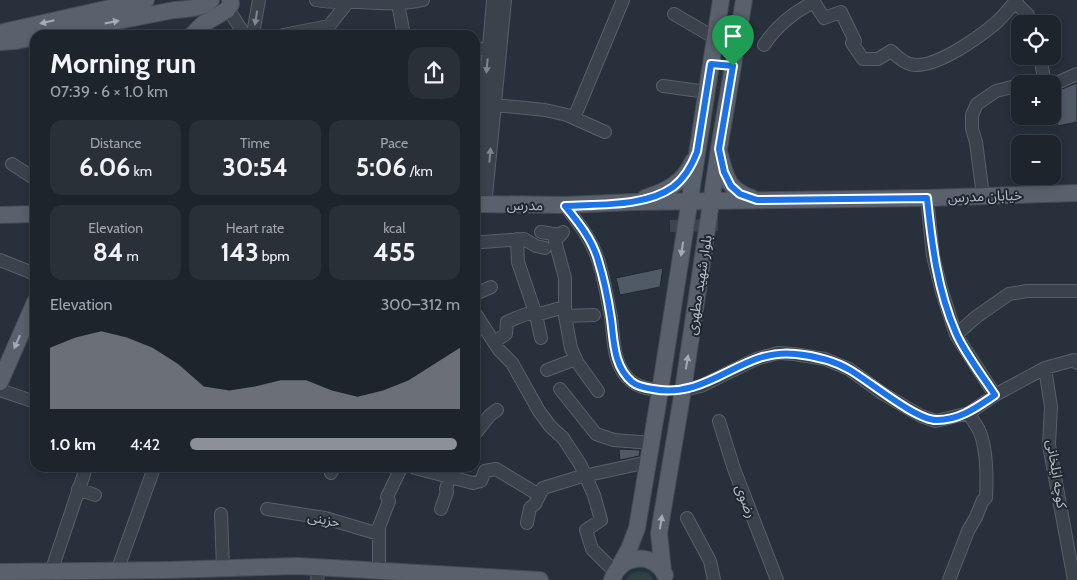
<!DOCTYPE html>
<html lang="en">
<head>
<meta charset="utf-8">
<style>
  body { margin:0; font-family:Cabin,"Noto Sans Arabic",sans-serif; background:#2a3038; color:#f1f3f6; height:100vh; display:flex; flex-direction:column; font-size:19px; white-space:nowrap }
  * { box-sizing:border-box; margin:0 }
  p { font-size:16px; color:#a0a4a9 }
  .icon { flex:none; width:28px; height:28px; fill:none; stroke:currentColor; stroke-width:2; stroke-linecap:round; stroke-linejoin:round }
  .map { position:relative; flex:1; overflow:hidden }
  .side { position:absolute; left:30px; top:30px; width:450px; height:442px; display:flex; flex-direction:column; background:#1d242c; border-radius:15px; box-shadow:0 2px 8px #0003,0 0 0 1px #3b4148 }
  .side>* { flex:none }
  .buttons { position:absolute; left:1011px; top:15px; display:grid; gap:10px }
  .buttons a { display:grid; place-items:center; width:50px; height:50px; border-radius:10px; background:#1d242c; box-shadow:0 2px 8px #0003,0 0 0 1px #3b4148; font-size:25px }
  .pin { position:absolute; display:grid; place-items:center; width:42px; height:42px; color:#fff; margin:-51px -21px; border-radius:50% 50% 50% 0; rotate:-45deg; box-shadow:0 0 5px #0007 }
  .pin .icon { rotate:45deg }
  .round { display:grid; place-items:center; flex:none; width:52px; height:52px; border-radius:15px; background:#2a3038 }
  .overview { display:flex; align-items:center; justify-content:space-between; height:85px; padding:0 20px }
  h1 { font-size:28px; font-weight:700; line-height:38px }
  .stats { display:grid; grid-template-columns:repeat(3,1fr); gap:8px; height:85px; padding:5px 20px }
  .stats div { display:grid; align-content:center; border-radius:12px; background:#2a3038; text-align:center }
  .stats b { font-size:25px; font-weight:700 }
  .stats small { font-size:14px; font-weight:400 }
  .stats p { font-size:14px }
  .chart { height:140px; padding:10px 20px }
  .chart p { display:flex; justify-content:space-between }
  .chart svg { width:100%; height:90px; margin-top:5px; fill:#8c9099; opacity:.7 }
  ul { padding:0 20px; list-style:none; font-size:16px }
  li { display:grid; grid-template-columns:80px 60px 1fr; align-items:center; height:38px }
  li i { height:12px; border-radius:6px; background:#8c9099 }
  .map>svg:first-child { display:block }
</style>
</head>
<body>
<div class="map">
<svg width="1077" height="580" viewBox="0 0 1077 580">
  <rect width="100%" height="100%" fill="#27303b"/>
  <path fill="#2f4142" d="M638 571 648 573 654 580H626L629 575Z"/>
  <path fill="#505a67" stroke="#222933" d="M1077 83V122L1058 126 1055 117 1052 118V93Z
    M663 268 660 287 620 295 616 278Z
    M619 449 640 450 639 456 620 460Z"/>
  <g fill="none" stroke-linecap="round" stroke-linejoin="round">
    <path stroke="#3d4550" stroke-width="12" stroke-dasharray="12 6" stroke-linecap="butt" d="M670 226 722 225"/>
    <g stroke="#59606a" stroke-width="14">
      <path id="minor" d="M316 0C331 3 344 2 360 2 381 3 402 5 423 0
        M1015 2 1028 15 1031 24
        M398 4 404 35
        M228 9 245 35
        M674 14 715 38
        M256 35 254 28 259 0
        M283 35 329 26 348 2
        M764 45C777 25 794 12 814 2L824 18 841 12 855 41 852 43 863 59H878L891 51C897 56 902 62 910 64 933 71 979 37 996 23 1004 16 1010 7 1017 0
        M475 50 489 47
        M1040 56 1045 84
        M1052 85 1077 74
        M663 86 707 92
        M495 105 545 110 567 115 605 132
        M574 118 623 0
        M12 164 35 179
        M486 196 505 0
        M983 196 976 142 972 129V115L977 104 996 91 1020 85
        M927 198 933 256 942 292 956 335 995 395
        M486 204 478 176 493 0
        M565 205C577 222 590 237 597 257 604 276 607 298 611 317 614 339 612 365 631 381 639 388 651 389 660 391
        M541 232 560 235
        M563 232 555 241 565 278V316L571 348 577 362 598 391
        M517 239 518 262 536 315 541 338
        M482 242 524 239 536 246 545 248
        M0 260 35 274
        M475 294 491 287
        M475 313 499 350 512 363 539 411 550 426 563 438 580 464 594 495 601 520 586 530 592 549 615 572
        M536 315 557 309H565
        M565 316 594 315
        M956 335 976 317 1009 294 1027 291H1077
        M494 342 506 334 507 322 516 318 535 311
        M1045 368 1051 407 1049 445 1074 580
        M547 370 576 359
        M560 389 596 434 614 440 652 443
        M0 390 35 402
        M683 390 701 386 756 359 778 353 794 354 825 359 849 369 882 393 921 416 936 421 969 413 995 395 1045 368 1074 360 1077 363
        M719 421 734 469 777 580
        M475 434 490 415 497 410
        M415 468 473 483 481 481 485 471 496 469 539 495
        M331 473 333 468
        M78 489 95 495
        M267 509 325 518 379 534
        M441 509 447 492 446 489 452 468
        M221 514 223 568
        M687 518 710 561 714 580
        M527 523 530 508 535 504 543 488 579 477 648 462
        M117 571 154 468
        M379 571V527L389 501 387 497 401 468
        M51 572 86 468
        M317 580 319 567
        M949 580 968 531 976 517 983 500 986 498C987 478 987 448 979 430 976 424 971 419 969 413"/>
    </g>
    <g stroke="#444b55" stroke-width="18">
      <path id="major" d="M47 35 174 10C187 9 201 9 211 0
        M192 35 203 24 227 10 231 4 230 0
        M0 36 3 32 146 0
        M0 42 16 41 35 37
        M720 155C726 178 728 190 752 198
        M645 198C666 191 684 183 693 161
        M475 204 565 205 635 202 927 198 1077 193
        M0 215 35 214
        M0 382 35 302
        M620 565 629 549 637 528 660 391 721 0
        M663 571 659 533 683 390 719 149 744 0
        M0 572 168 570 298 566 540 580
        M612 580C620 554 654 551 665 575"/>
    </g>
    <use href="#minor" stroke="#3b424c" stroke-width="12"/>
    <use href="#major" stroke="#59616c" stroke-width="16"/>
  </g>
  <defs><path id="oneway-solid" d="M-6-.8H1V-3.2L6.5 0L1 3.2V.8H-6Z" transform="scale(1.25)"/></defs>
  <g fill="#7f8690">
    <use href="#oneway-solid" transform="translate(256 18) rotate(99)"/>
    <use href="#oneway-solid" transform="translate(487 66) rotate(95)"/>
    <use href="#oneway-solid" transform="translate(490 155) rotate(-85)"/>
  </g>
  <g fill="#a4abb5">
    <use href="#oneway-solid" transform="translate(47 22) rotate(167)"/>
    <use href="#oneway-solid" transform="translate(112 22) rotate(-11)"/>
    <use href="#oneway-solid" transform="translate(682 249) rotate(99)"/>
    <use href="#oneway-solid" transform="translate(17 342) rotate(114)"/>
    <use href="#oneway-solid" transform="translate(687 362) rotate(-81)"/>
    <use href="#oneway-solid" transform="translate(661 522) rotate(-81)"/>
  </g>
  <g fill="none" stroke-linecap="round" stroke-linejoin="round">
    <g stroke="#fff" stroke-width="10">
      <path id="route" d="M711 64 733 66 719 149 724 172 731 186 740 194 757 200 927 198C932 245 937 289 956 333 964 352 984 378 995 395 977 407 960 420 937 420 917 421 869 381 850 370 833 360 815 356 796 354 742 347 710 400 653 389 646 388 637 386 632 382 613 366 614 340 611 319 608 299 604 279 598 260 592 239 578 222 565 206 599 204 645 207 673 187 685 178 692 165 697 152Z"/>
    </g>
    <use href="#route" stroke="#1a73e8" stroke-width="6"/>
  </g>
  <g text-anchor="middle" stroke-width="4" stroke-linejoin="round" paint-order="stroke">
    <g font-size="14" fill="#b7bdc7" stroke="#202731">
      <text transform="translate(985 196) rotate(-2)" y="5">خیابان مدرس</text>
      <text transform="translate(525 205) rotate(1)" y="5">مدرس</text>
      <text transform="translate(699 285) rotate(-81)" y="5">بلوار شهید مطهری</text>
      <text transform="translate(1057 474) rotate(81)" y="5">کوچه ایلخانی</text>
      <text transform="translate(746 501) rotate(69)" y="5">رضوی</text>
      <text transform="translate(324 519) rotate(11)" y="5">حزینی</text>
    </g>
  </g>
</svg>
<div class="buttons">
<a><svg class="icon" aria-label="locate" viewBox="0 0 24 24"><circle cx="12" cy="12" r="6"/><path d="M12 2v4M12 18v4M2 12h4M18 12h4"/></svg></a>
<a>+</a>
<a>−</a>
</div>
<div class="pin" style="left:733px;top:66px;background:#1e9e55"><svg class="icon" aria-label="arrive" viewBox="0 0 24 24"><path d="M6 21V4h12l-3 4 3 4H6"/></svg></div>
<section class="side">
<div class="overview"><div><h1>Morning run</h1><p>07:39 · 6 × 1.0 km</p></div><a class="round"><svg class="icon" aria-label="share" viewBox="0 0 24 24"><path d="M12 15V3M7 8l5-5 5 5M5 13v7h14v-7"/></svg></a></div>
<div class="stats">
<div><p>Distance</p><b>6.06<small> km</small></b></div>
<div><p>Time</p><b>30:54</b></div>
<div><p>Pace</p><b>5:06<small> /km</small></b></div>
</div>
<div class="stats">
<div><p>Elevation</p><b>84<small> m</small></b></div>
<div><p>Heart rate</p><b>143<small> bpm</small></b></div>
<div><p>kcal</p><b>455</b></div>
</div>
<div class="chart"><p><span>Elevation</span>300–312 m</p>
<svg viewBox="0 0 160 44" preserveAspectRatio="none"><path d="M0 44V14L10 9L20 6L30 9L40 14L50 22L60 33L70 35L80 33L90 30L100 30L110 35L120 38L130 35L140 30L150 22L160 14V44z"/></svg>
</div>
<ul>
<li><b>1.0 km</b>4:42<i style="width:99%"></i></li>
</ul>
</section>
</div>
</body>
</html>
